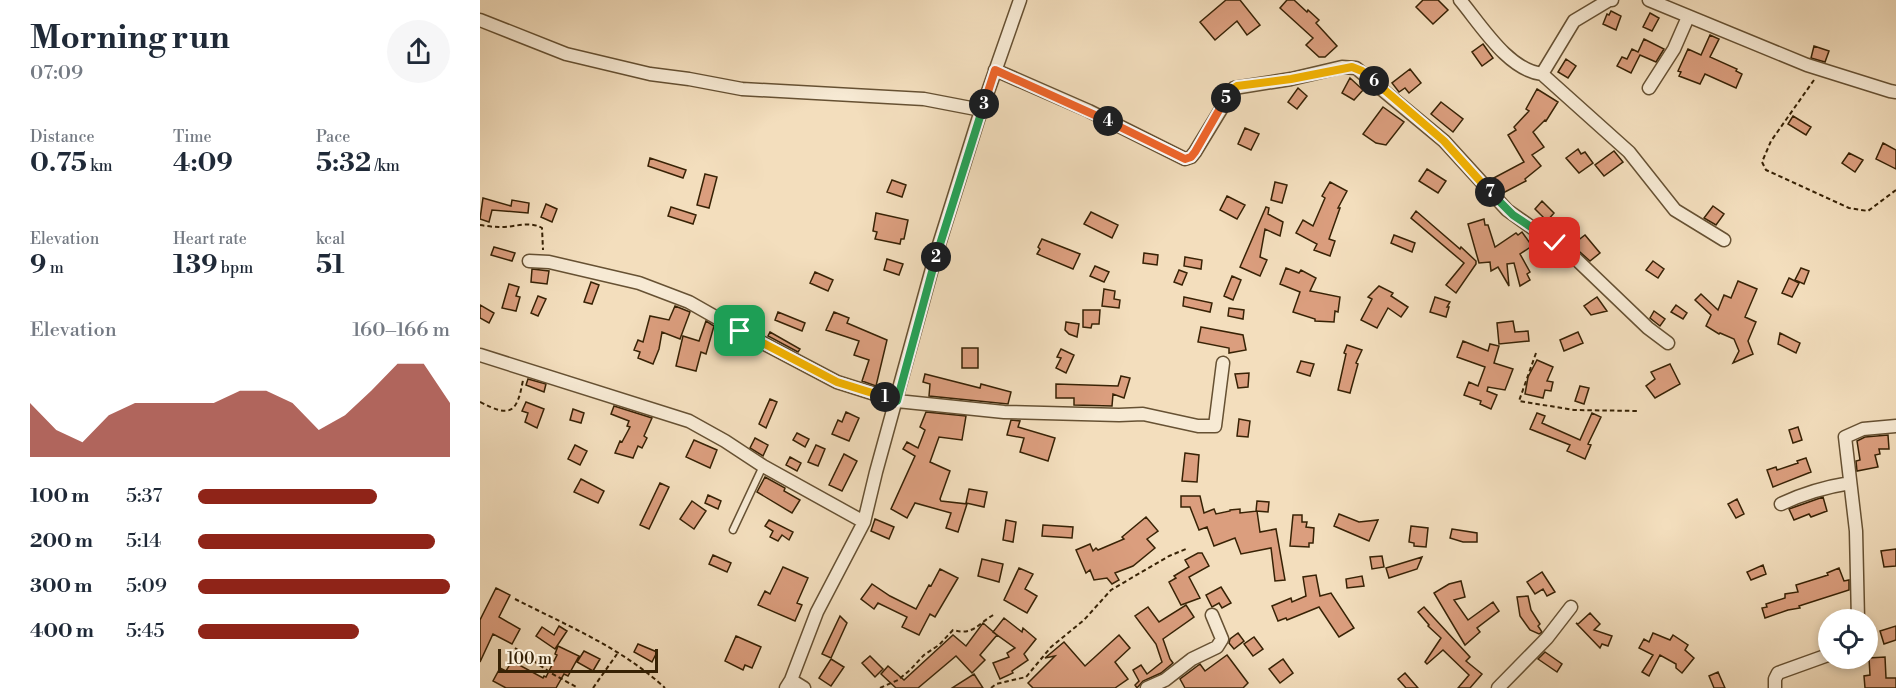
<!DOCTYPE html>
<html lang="en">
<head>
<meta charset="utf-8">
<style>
  body { margin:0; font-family:"Libre Bodoni",serif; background:#f6f6f7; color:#1f2937; height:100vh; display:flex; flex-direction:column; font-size:22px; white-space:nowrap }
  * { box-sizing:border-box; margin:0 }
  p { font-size:20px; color:#747a83 }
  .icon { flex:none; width:33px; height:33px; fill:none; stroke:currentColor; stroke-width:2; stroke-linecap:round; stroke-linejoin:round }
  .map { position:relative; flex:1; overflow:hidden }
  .details { display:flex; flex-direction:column; background:#fff; width:480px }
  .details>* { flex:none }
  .fabs { position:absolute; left:1338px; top:609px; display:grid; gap:12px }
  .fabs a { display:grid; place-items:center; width:60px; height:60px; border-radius:50%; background:#fff; box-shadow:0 3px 9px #0003; font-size:30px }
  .scale { position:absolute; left:18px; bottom:15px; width:160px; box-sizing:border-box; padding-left:6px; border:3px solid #372205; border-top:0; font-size:16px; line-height:21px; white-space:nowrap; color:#372205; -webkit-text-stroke:4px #f7ead4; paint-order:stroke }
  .pin { position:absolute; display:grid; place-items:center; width:51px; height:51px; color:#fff; margin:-26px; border-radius:12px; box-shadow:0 3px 9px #0006 }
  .km { position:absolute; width:30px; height:30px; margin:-15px; border-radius:50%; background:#222; color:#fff; font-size:16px; line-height:30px; text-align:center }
  .round { display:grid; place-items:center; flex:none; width:63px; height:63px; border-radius:32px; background:#f6f6f7 }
  .head { display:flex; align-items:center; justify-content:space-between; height:102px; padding:0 30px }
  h1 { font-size:33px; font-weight:700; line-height:45px }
  .figures { display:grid; grid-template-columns:repeat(3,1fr); gap:9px; height:102px; padding:6px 30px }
  .figures div { display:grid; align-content:center }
  .figures b { font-size:26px; font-weight:700 }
  .figures small { font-size:16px; font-weight:400 }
  .figures p { font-size:16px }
  .chart { height:168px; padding:12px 30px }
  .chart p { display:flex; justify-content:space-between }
  .chart svg { width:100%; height:108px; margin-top:6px; fill:#8f2418; opacity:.7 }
  ul { padding:0 30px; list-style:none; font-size:20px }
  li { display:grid; grid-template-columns:96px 72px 1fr; align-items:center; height:45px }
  li i { height:15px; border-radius:8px; background:#8f2418 }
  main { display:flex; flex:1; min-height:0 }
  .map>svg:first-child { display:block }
</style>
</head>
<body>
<main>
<section class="details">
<div class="head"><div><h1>Morning run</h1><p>07:09</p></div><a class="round"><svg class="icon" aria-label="share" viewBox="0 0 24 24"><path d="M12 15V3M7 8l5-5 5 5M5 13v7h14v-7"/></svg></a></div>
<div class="figures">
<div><p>Distance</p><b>0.75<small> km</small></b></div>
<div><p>Time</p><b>4:09</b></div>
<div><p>Pace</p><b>5:32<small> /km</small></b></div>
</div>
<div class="figures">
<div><p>Elevation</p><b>9<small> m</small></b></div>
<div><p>Heart rate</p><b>139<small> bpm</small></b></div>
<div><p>kcal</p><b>51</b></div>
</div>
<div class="chart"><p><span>Elevation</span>160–166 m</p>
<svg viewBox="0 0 160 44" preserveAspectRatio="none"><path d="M0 44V22L10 33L20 38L30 27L40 22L50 22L60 22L70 22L80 17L90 17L100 22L110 33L120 27L130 17L140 6L150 6L160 22V44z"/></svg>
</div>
<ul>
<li><b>100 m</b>5:37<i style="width:71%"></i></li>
<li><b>200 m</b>5:14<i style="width:94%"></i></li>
<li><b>300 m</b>5:09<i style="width:100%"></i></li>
<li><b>400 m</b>5:45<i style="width:64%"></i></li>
</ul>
</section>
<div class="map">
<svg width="1416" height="688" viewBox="0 0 1416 688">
  <rect width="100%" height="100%" fill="#f3debd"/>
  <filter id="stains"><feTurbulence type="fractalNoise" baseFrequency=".00333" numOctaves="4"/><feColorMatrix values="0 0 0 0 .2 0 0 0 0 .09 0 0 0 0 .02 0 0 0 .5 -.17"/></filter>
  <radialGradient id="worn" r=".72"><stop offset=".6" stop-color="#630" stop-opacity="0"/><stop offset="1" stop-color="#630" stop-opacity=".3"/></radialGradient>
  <path fill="#db9e7e" stroke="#372205" stroke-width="1.5" d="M746 0H760L780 25 767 35 757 21 735 40 720 22Z
    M807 0H814L827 12 828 10 839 20 836 23 857 46 845 57H839L826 45 833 38 800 8Z
    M943 0H958L968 10 953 24 936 7Z
    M1131 11 1141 16 1136 30 1123 24 1127 14 1129 15Z
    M1170 13 1179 18 1172 31 1163 27Z
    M1230 35 1239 39 1230 57 1257 69 1256 71 1262 74 1256 88 1225 74 1220 84 1199 76 1201 72 1198 71 1208 49 1221 55Z
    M1164 39 1184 49 1176 62 1160 55 1151 73 1137 66 1142 57 1147 59 1152 49 1158 52Z
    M1003 44 1013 58 1002 66 992 52Z
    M1334 46 1349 51 1345 62 1331 58Z
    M1086 59 1096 66 1088 78 1078 72Z
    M930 69 941 83 929 93 925 88 919 92 912 83Z
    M870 78 883 90 874 100 862 93Z
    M818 88 827 96 817 109 808 102Z
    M1057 89 1078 102 1066 121 1065 120 1053 132 1064 147 1052 155 1061 166 1045 179 1046 181 1023 193 1010 180 1044 162 1028 135 1036 130 1034 127 1049 111 1046 109Z
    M961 102 983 119 973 132 951 114Z
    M903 107 924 122 906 145 896 143 883 134Z
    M1313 116 1331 127 1326 135 1308 124Z
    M765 128 779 134 771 150 758 144Z
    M1403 143 1416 150V169L1396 159Z
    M1098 149 1101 154 1105 152 1113 163 1099 173 1086 158Z
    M1134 151 1143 162 1124 176 1115 165Z
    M1369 153 1383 160 1375 172 1362 163Z
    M170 158 206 170 203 178 168 166Z
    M947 169 966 181 958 193 939 181Z
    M225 174 237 177 229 208 217 205Z
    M412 180 426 185 422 197 407 192Z
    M795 182 807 185 802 203 791 200Z
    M850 182 867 191 858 208H860L849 239 855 241 850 256 834 250 837 244 816 233 823 220 833 226 845 198 842 196Z
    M747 196 765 205 757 219 740 210Z
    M3 198 31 206 32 200 49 203 48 213 12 210 9 222 0 219Z
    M1062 201 1074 213 1067 221 1055 209Z
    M66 204 77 209 72 222 61 217Z
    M1233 206 1244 214 1236 225 1224 218Z
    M191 207 216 215 213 224 188 216Z
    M786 207 789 208 788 214 803 222 800 236 785 229 780 257 787 260 780 276 760 267Z
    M936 211 980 249 981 247 996 261V264L976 293 966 285 984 263 931 218Z
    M611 212 638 225 632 238 604 224Z
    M396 213 428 220 424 239H421L420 244 395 239 397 232 393 231Z
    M1004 219 1005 225H1008L1015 247 1036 233 1038 235 1042 232 1052 246 1040 254 1050 272 1047 274 1050 280 1040 286 1034 263 1027 264 1029 286 1018 267 1011 271 1010 262 999 263 988 224Z
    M914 235 935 243 932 252 911 243Z
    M1105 235 1120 253 1110 261 1092 245Z
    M562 239 600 254 593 269 557 254 560 249 558 247Z
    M14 247 35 253 32 261 11 255Z
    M664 253 678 255 677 265 663 263Z
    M705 257 722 260 721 269 704 266Z
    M407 259 423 264 419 275 404 270Z
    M1173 261 1184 269 1178 278 1166 270Z
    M615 266 629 272 624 282 610 276Z
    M806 268 819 273 821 270 836 278 830 291 860 297 858 312 855 311 854 322 835 321V319L813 312 820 292 800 284Z
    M1321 268 1329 271 1324 284 1315 280Z
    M52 269 69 271 67 284 51 282Z
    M699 270 707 273 702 285 694 282Z
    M335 272 353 280 348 291 330 283Z
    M752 276 761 280 753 300 744 296Z
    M1309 278 1319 283 1312 297 1302 293Z
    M1258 281 1277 289 1265 317 1276 322 1268 341 1273 354 1253 363 1259 351 1254 339 1240 333 1239 334 1226 326 1231 315 1215 300 1221 294 1238 310 1244 295 1251 298Z
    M111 282 119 285 112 304 104 302Z
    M29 284 39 287 36 296 40 297 36 311 22 308Z
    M899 286 913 293 911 296 928 307 921 317 908 308 897 328 881 320 892 299 888 297Z
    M624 289 635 291 634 299 640 300 639 308 622 306Z
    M58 296 66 299 58 316 51 313Z
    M704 297 732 303 730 312 703 306Z
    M955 297 970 302 967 307H969L966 317 950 312Z
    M1117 297 1127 311 1111 315 1104 306Z
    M0 305 14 313 9 323 0 318Z
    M1196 305 1207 313 1203 319 1191 312Z
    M195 306 210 312 200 339 182 332 179 349 173 364 158 358 160 352 154 350 158 340 163 342 170 316 189 320Z
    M749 308 764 310 763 319 748 316Z
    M603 310H620L619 324H612L611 328 603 327Z
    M1174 311 1185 319 1180 326 1170 318Z
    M298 312 325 323 322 331 295 320Z
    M354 312 369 318 367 323 407 340 396 386 382 381 389 360 374 355 379 341 346 330Z
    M226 321 234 326 226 354 221 352 216 371 196 366 203 336 219 341Z
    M1033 321 1035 332 1048 331 1049 341 1019 344 1017 323Z
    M586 322 599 324 597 337 589 334 585 330Z
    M721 327 763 335 766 350 749 353V348L718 342Z
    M290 332 320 349 318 352 288 336Z
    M1098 332 1103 343 1084 351 1080 340Z
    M1300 333 1320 343 1316 353 1298 344Z
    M983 341 1008 351 1010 344 1019 346 1014 363 1033 369 1025 390 1008 387 1007 391 1017 395 1011 409 1000 404 1001 401 984 395 989 382 998 386 1005 367 977 357Z
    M867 345 882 350 876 363 878 364 870 393 858 390 866 354 864 353Z
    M482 348H498V368H482Z
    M581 349 594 355 586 373 576 368 581 358 577 357Z
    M1057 360 1073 367 1067 381 1073 382 1071 391 1065 390 1063 398 1045 394 1048 377Z
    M821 361 834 364 830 376 817 372Z
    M1190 364 1200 384 1175 398 1166 386 1175 379 1171 372Z
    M769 373 768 387 758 388 755 374Z
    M445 374 500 388 501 384 531 392 528 404 449 396 450 384 443 382Z
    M641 376 650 378 644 398 633 394 632 406 594 405V398H576V384L638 386Z
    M48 379 66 384 64 392 46 385Z
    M1100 386 1109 388 1104 404 1095 401Z
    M290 399 297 402 286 428 279 424Z
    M46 402 64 409 57 428 45 422 48 413 42 411Z
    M134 406 172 418 164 436 167 438 162 448 158 446 153 458 135 453 140 441 142 442 150 427 147 426 149 421 131 414Z
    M93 409 104 413 101 423 90 420Z
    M366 412 379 418 369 441 352 434 358 420 362 422Z
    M446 412 486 416 482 440 459 437 450 462 470 471 460 499 461 501 487 504 478 532 466 528 471 513 435 503 427 518 411 509 435 456 423 449 427 442 438 448 445 430 440 427Z
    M1057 413 1065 416 1062 423 1100 440 1112 413 1121 417 1108 444 1111 445 1105 459 1087 451 1090 445 1050 429Z
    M759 419 770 421 768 437 757 436Z
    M531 420 540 421 538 427 575 438 568 461 540 452 544 438 527 435Z
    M1318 427 1322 440 1313 443 1309 430Z
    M317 433 329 439 325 447 313 440Z
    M1408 435 1409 449H1399L1400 454 1395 455 1398 467 1377 471 1376 461 1380 460 1377 441 1385 437Z
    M275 438 288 445 283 456 270 448Z
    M214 440 237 450 230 468 206 457Z
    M95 445 107 451 100 465 88 459Z
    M336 445 345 449 338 466 328 462Z
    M705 453 719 455 717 482 702 481Z
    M364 454 377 461 362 491 349 485Z
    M310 457 321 463 317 471 306 465Z
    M1326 458 1331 472 1293 487 1287 470 1296 467 1297 470 1318 463 1317 461Z
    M285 477 305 488 304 491 320 500 312 513 277 492Z
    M101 479 124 491 118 503 94 492Z
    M180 483 189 487 169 529 160 525Z
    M489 489 507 492 504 507 486 503Z
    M228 495 241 501 238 509 225 503Z
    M701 496H720L724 513 734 509 736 514 750 511V510L760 509V513L777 511 780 532 796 529 805 580 795 581 791 548 761 554 755 538 734 546 727 527 719 530 710 507H701Z
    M1343 497 1347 511 1331 517 1329 514 1314 520 1309 509Z
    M1257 499 1264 514 1256 518 1248 504Z
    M212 501 226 511 214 529 200 519Z
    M777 501 789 502 788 512 776 511Z
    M859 514 879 522 898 520 889 541 854 526Z
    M813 515H822V522H827L826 527 834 528 833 543H829V547L810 546Z
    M666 517 678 531 667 539 675 548 653 566 635 573 639 580 632 584 627 578 614 580 610 570 606 573 596 550 610 544 613 551 616 548 618 550 644 539 642 537Z
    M395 519 414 527 409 539 391 531Z
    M289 520 313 532 309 540 302 535 298 541 290 537 293 531 285 526Z
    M526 520 536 522 533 542 523 540Z
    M563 525 593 527 592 538 562 536Z
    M931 526 948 528 946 547 934 546V543L929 542Z
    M972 529 997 533V542H983L970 538Z
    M1416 549V566L1404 567 1401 551Z
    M718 553H722L729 566 709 577 720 598 701 605 689 582 696 578 694 576 709 567 705 560Z
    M233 555 251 563 247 572 229 564Z
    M902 556 904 567 892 569 890 557Z
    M942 557 937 569 909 578 906 568Z
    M502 559 523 564 519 582 498 576Z
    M1283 565 1286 574 1271 580 1267 572Z
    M303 567 328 578 317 603 322 605 315 621 278 605 285 591 290 594Z
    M539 568 553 574 545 589 557 596 547 613 524 600Z
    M1359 568 1364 581 1369 580V590L1319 606 1320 608 1308 610 1285 618 1282 608 1287 607 1286 604 1305 598V594L1318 592 1316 585 1348 575 1347 573Z
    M460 569 478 578 455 617 450 614 439 635 422 627 427 617 398 603 394 609 381 599 392 584 410 596 436 609 449 585 451 586Z
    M1062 572 1075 592 1067 596 1063 589 1055 594 1047 582Z
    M836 575 840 596 851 593 874 628 859 637 839 607 807 620 806 618 798 621 792 606 811 598 812 602 826 596 823 577Z
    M882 576 884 586 867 588 866 579Z
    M981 581 985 597 974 600 988 620 1013 602 1019 611 997 628 1000 632 985 645 954 593 969 584Z
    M741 587 751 603 742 608 739 603 732 607 726 595Z
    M16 588 30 595 19 617 40 629 32 644 13 634 0 662V620Z
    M1048 596 1051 610 1060 624 1058 626 1062 632 1059 634 1050 630 1040 616 1037 597Z
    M706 605 714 617 683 639 690 659 693 663 681 673 663 681 657 688 655 685 659 681 653 670 661 665 667 674 682 662 676 644 655 616 668 607 679 622Z
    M944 607 990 657 986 661 1002 674 990 688H978L989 675 963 650 947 664 945 662 961 638 948 626 949 625 938 612Z
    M1110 613 1120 624 1114 630 1132 636 1128 646 1122 644 1120 648 1096 623 1098 624Z
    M360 616 367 623 351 658 342 654Z
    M524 618 542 632 543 628 556 639 544 654 548 660 532 671 533 673 520 679 513 663 529 657 527 653 535 648 513 632Z
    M503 623 517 635 500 655 505 660 492 673 476 656 438 688H416L401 674 408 666 424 680 473 635 486 646Z
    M79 626 87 631 75 649 56 636 62 627 74 635Z
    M1416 626V640L1404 644 1400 631Z
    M758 633 764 641 754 649 749 643 750 639Z
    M1173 633 1190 640 1193 635 1208 645 1205 650 1214 658 1202 673 1196 668V664L1180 655 1169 676 1162 672 1173 655 1159 648 1164 639 1169 642Z
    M639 635 650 648 635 662 648 679 635 688H553L548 683 575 656 565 658 584 642 605 666Z
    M256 636 281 647 272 668 265 665 263 670 245 661Z
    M774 637 783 649 773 656 764 644Z
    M158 644 177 652 172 662 154 652Z
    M78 646 99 656 88 676 84 674 76 688H26L13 681 20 668 26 671 32 661 63 678 64 676 66 677 77 655 75 654Z
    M104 651 120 659 113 671 97 662Z
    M1065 652 1082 664 1077 672 1058 659Z
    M747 655 768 683 763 688H705L700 679 720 664 725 671Z
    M390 656 403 669 395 677 382 663Z
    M1405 657 1406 678H1416V688H1385L1384 676 1390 675 1389 658Z
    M351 659 364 667 351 686 339 678Z
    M803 659 813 673 800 683 789 669Z
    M1238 672 1245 688H1234L1229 676Z
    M925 673 938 688H926L918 679Z
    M494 674 503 688H472Z"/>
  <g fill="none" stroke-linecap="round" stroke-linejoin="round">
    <g stroke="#665133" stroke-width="9">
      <path id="lane" d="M253 530 283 466"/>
    </g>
    <g stroke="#665133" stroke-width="15">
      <path id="street" d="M980 0C1001 25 1028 70 1062 74L1149 152 1195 210 1244 240
        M1169 0 1327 65 1410 91 1416 92
        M0 20 86 54 170 74 209 79 262 89 444 99 496 109
        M515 70 609 111 705 159 711 157 715 152 754 88 811 79 862 67 876 68 964 141 1027 210 1096 259 1168 328 1188 343
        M1062 74 1094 21 1129 0H1132
        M1169 88 1194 49 1208 17
        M49 261 69 262 159 283 209 302 260 331 357 382 417 401 524 412 639 415 663 414 718 426H735L743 363
        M0 355 209 421 245 441 283 466 384 522
        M1301 504C1324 493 1345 487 1370 483
        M1378 620 1376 531 1365 437 1383 429 1416 426
        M311 680 324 688
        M306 688 311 680 337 612 384 522 396 472 456 254 498 120 540 0
        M667 688 685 680 712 659 737 647 742 639 732 615
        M1018 688 1067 638 1091 607
        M1295 688V679L1298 673 1348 655"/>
    </g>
    <path stroke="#372205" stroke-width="2" stroke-dasharray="4.5 3" stroke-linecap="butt" d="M1334 80 1291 141 1282 162 1286 170 1369 208 1388 211 1416 190
      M0 225C6 226 13 227 19 227 34 228 48 220 62 228L63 250
      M1056 353 1039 401 1094 410 1159 411
      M0 402C31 418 37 413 43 380
      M35 599C86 625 142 648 185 688
      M35 648 71 673 98 688
      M113 688 137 654
      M400 688 418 680 430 670 444 655 459 645 473 630C494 636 498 623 515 614
      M511 688 516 684 546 677 571 647 604 620 631 590 689 556 706 549"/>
    <use href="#lane" stroke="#f7ead4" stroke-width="6"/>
    <use href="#street" stroke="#f7ead4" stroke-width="12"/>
  </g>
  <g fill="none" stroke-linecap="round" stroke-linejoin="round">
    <g stroke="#fff" stroke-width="12">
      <path id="split-1" d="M260 331 357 382 405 397"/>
    </g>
    <g stroke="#fff" stroke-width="12">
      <path id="split-2" d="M405 397 417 401 456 257"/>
    </g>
    <g stroke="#fff" stroke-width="12">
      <path id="split-3" d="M456 257 504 104"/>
    </g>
    <g stroke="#fff" stroke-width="12">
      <path id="split-4" d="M504 104 515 70 628 121"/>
    </g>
    <g stroke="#fff" stroke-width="12">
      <path id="split-5" d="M628 121 705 159 711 157 715 152 746 98"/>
    </g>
    <g stroke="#fff" stroke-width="12">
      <path id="split-6" d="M746 98 751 90 757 86 811 79 872 67 882 71 894 81"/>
    </g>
    <g stroke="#fff" stroke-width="12">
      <path id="split-7" d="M894 81 964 141 1010 192"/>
    </g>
    <g stroke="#fff" stroke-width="12">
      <path id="split-8" d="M1010 192 1033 215 1075 243"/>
    </g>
    <use href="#split-1" stroke="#f5b400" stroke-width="8"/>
    <use href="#split-2" stroke="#22a559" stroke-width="8"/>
    <use href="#split-3" stroke="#22a559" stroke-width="8"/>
    <use href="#split-4" stroke="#f0652b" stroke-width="8"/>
    <use href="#split-5" stroke="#f0652b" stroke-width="8"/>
    <use href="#split-6" stroke="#f5b400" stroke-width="8"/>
    <use href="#split-7" stroke="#f5b400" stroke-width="8"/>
    <use href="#split-8" stroke="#22a559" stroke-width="8"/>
  </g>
  <rect width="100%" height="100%" filter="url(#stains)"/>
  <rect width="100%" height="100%" fill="url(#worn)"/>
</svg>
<div class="fabs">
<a><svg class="icon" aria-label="locate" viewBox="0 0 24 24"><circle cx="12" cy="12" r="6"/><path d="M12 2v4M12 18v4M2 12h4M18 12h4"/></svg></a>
</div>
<div class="scale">100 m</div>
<div class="pin" style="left:260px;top:331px;background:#1e9e55"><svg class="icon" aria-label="arrive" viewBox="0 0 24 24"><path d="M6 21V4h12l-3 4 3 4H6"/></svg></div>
<div class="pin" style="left:1075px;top:243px;background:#d93025"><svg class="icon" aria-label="check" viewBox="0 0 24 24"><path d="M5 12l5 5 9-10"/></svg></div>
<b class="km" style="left:405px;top:397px">1</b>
<b class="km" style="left:456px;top:257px">2</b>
<b class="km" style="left:504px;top:104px">3</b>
<b class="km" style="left:628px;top:121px">4</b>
<b class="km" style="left:746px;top:98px">5</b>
<b class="km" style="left:894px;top:81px">6</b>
<b class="km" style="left:1010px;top:192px">7</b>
</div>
</main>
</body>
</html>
